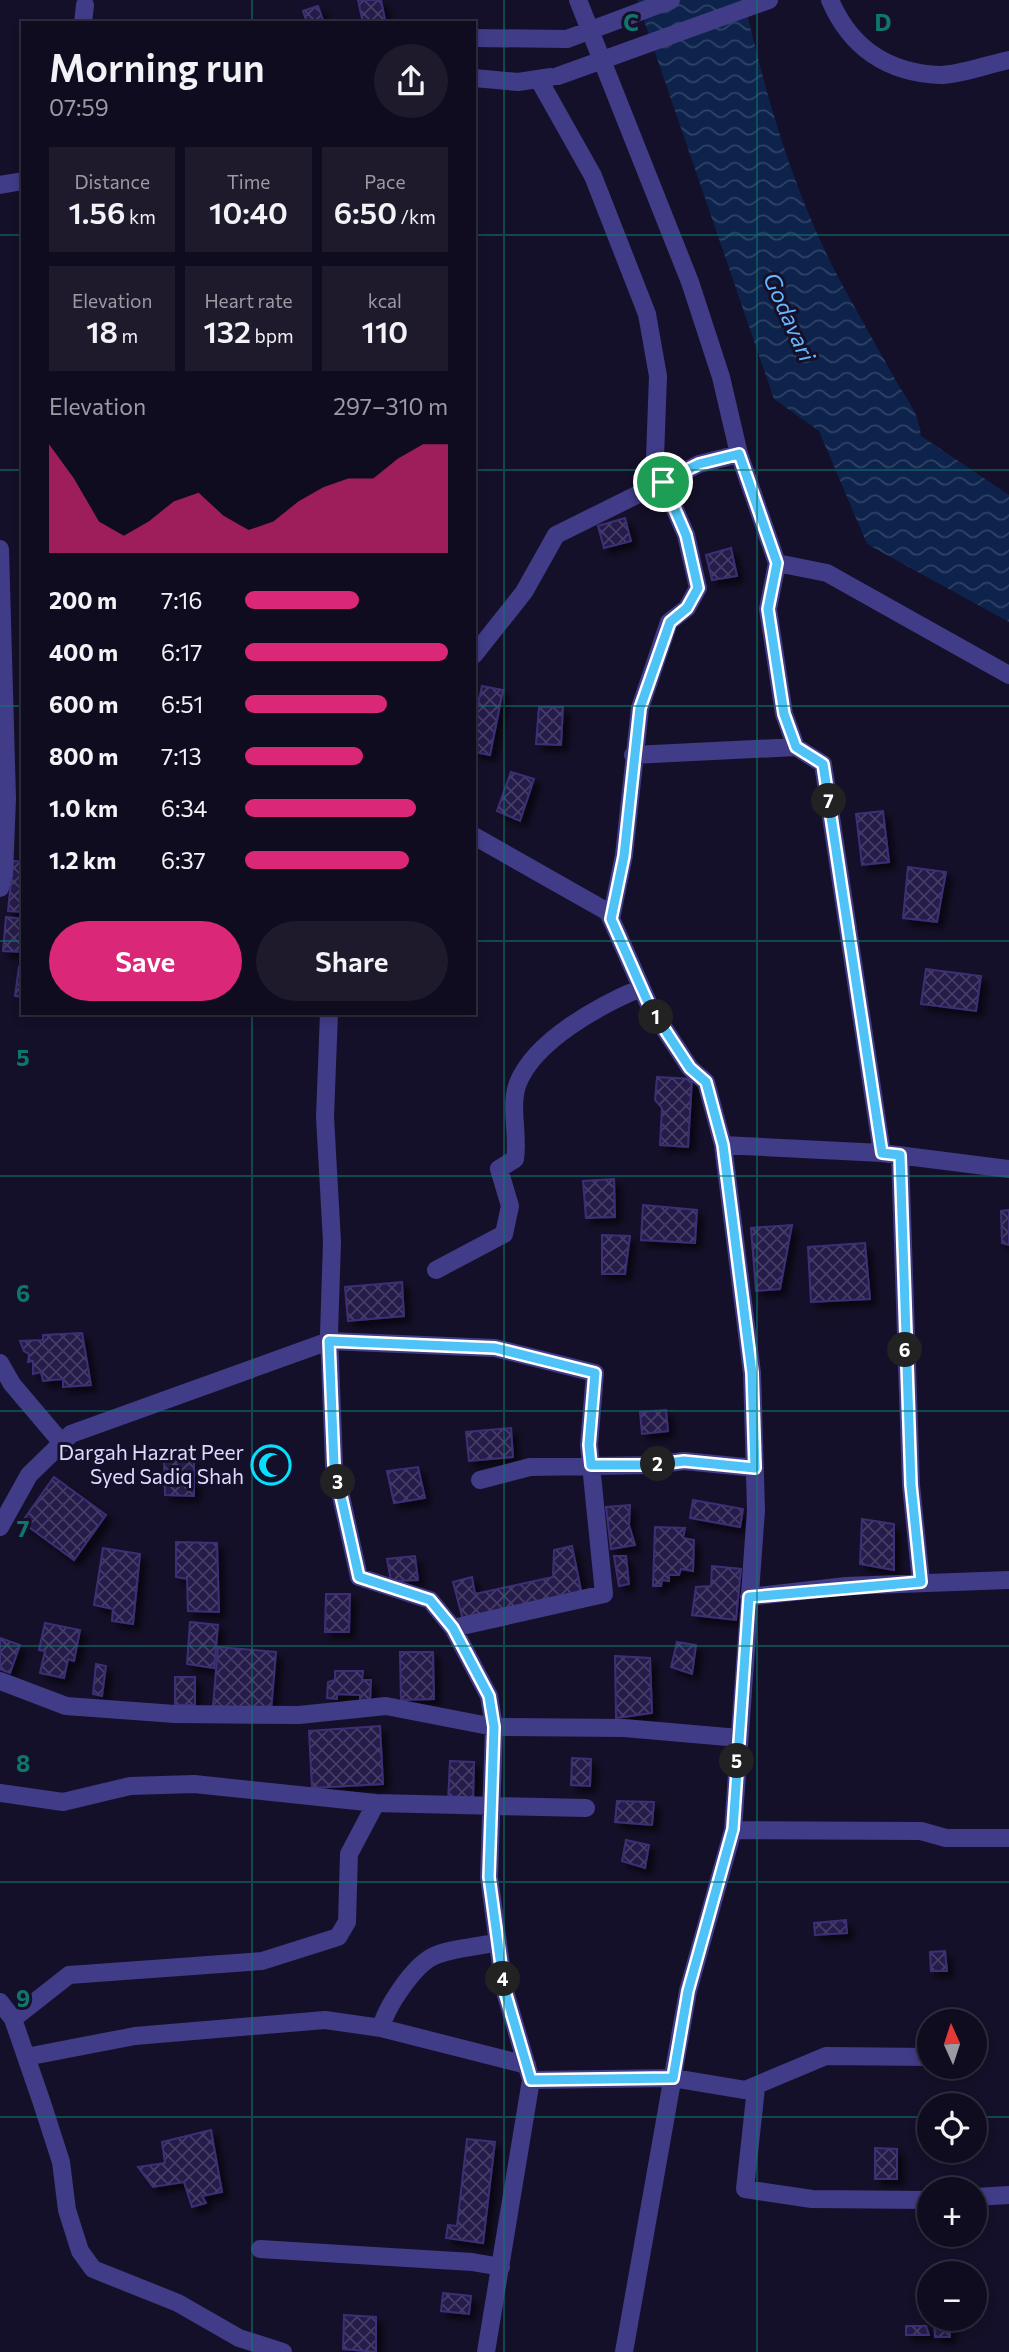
<!DOCTYPE html>
<html lang="en">
<head>
<meta charset="utf-8">
<style>
  body { margin:0; font-family:Commissioner,sans-serif; background:#1e1a2c; color:#f1f3f6; height:100vh; display:flex; flex-direction:column; font-size:26px; white-space:nowrap }
  * { box-sizing:border-box; margin:0 }
  p { font-size:23px; color:#9c9ba4 }
  .icon { flex:none; width:38px; height:38px; fill:none; stroke:currentColor; stroke-width:2; stroke-linecap:round; stroke-linejoin:round }
  .map { position:relative; flex:1; overflow:hidden }
  .details { position:absolute; left:21px; top:21px; width:455px; height:994px; display:flex; flex-direction:column; background:#100c1f; border-radius:0px; box-shadow:0 4px 10px #0003,0 0 0 2px #302c3d }
  .details>* { flex:none }
  .needle { width:46px; rotate:357deg }
  .tools { position:absolute; left:917px; top:2009px; display:grid; gap:14px }
  .tools a { display:grid; place-items:center; width:70px; height:70px; border-radius:50%; background:#100c1f; box-shadow:0 4px 10px #0003,0 0 0 2px #302c3d; font-size:35px }
  .pin { position:absolute; display:grid; place-items:center; width:60px; height:60px; color:#fff; margin:-30px; border:4px solid #fff; border-radius:50%; box-shadow:0 2px 7px #0007 }
  .km { position:absolute; width:35px; height:35px; margin:-18px; border-radius:50%; background:#222; color:#fff; font-size:19px; line-height:35px; text-align:center }
  .round { display:grid; place-items:center; flex:none; width:74px; height:74px; border-radius:37px; background:#1e1a2c }
  .headline { display:flex; align-items:center; justify-content:space-between; height:119px; padding:0 28px }
  h1 { font-size:38px; font-weight:600; line-height:52px }
  .metrics { display:grid; grid-template-columns:repeat(3,1fr); gap:10px; height:119px; padding:7px 28px }
  .metrics div { display:grid; align-content:center; border-radius:0px; background:#1e1a2c; text-align:center }
  .metrics b { font-size:30px; font-weight:600 }
  .metrics small { font-size:19px; font-weight:400 }
  .metrics p { font-size:19px }
  .chart { height:196px; padding:14px 28px }
  .chart p { display:flex; justify-content:space-between }
  .chart svg { width:100%; height:126px; margin-top:7px; fill:#db2777; opacity:.7 }
  .primary-button { display:flex; gap:14px; margin-top:auto; padding:14px 28px }
  .primary-button a { flex:1; height:80px; border-radius:42px; background:#db2777; color:#fff; font-size:28px; font-weight:600; line-height:80px; text-align:center }
  .primary-button a+a { background:#1e1a2c; color:#f1f3f6 }
  ul { padding:0 28px; list-style:none; font-size:23px }
  li { display:grid; grid-template-columns:112px 84px 1fr; align-items:center; height:52px }
  li i { height:18px; border-radius:9px; background:#db2777 }
  .map>svg:first-child { display:block }
</style>
</head>
<body>
<div class="map">
<svg width="1009" height="2352" viewBox="0 0 1009 2352">
  <defs>
    <pattern id="water-waves" width="16" height="10" patternUnits="userSpaceOnUse" patternTransform="scale(1.75)"><rect width="16" height="10" fill="#0d234b"/><path d="M0 5q4-4 8 0t8 0" fill="none" stroke="#304266"/></pattern>
    <pattern id="building-cross-hatch" width="8" height="8" patternUnits="userSpaceOnUse" patternTransform="scale(1.75)"><rect width="8" height="8" fill="#261d4a"/><path d="M0 0l8 8M0 8l8-8" fill="none" stroke="#453d65"/></pattern>
    <filter id="shadow"><feDropShadow dx="6" dy="6" stdDeviation="3.5" flood-color="#0009"/></filter>
  </defs>
  <rect width="100%" height="100%" fill="#151029"/>
  <path fill="url(#water-waves)" d="M637 0H744C764 88 787 171 826 253 847 296 872 337 895 379 907 401 918 409 921 436L1009 495V622L867 544 819 431 774 399Z"/>
  <path fill="url(#building-cross-hatch)" stroke="#3e2f76" stroke-width="2" filter="url(#shadow)" d="M358 0H381L385 20 363 23Z
    M318 6 324 23H307L303 11Z
    M625 518 631 541 604 548 598 526Z
    M731 548 737 576 712 580 706 555Z
    M482 686 503 690 490 755 474 752V722Z
    M539 707H563L561 745 536 744Z
    M511 772 534 779 520 821 497 811Z
    M883 811 889 862 862 865 856 814Z
    M13 861 23 862V912L8 911Z
    M908 867 946 872 937 922 903 918Z
    M6 917 23 919V952L3 951Z
    M19 967 23 968V997L15 996Z
    M926 969 981 976 976 1011 921 1004Z
    M657 1077 692 1079 688 1147 660 1145 662 1108 655 1100Z
    M614 1179 615 1217 586 1218 583 1181Z
    M643 1205 697 1210 695 1243 641 1240Z
    M1009 1210V1245L1002 1243 1001 1211Z
    M792 1225 780 1289 756 1291 751 1228Z
    M602 1235 630 1236 625 1274H602Z
    M865 1243 870 1299 811 1302 808 1247Z
    M402 1282 404 1316 348 1321 345 1287Z
    M82 1333 91 1385 63 1387V1379L43 1381 41 1372 33 1374V1361L28 1362 29 1354 24 1351 20 1341 43 1340V1335Z
    M666 1410 668 1431 642 1434 640 1412Z
    M511 1428 513 1457 469 1461 466 1432Z
    M164 1460 194 1461V1496L165 1495Z
    M418 1467 425 1498 394 1503 387 1471Z
    M54 1477 106 1515 74 1560 22 1522Z
    M693 1500 743 1509 740 1527 690 1518Z
    M630 1505 629 1525 635 1545 611 1549 606 1507Z
    M862 1519 894 1524V1570L860 1564Z
    M655 1527 685 1528 683 1538 694 1540 693 1571 681 1569 679 1575H669V1581L662 1580 661 1586H653Z
    M176 1542 217 1543 219 1612 188 1611 187 1579 176 1577Z
    M572 1546 582 1595 463 1620 453 1582 472 1577 475 1594 553 1577 554 1550Z
    M103 1548 140 1554 133 1624 112 1621 113 1609 94 1605Z
    M415 1556 418 1580 391 1581 387 1559Z
    M614 1556H626L629 1584 619 1586Z
    M712 1566 741 1569 736 1620 692 1615 696 1587 711 1586Z
    M326 1594H350L349 1632H325Z
    M190 1622 218 1625 214 1668 187 1664Z
    M45 1623 80 1630 74 1661 68 1659 64 1678 40 1673 45 1651 39 1650Z
    M0 1638 20 1645 10 1673 0 1669Z
    M677 1642 696 1645 692 1674 671 1667Z
    M218 1647 276 1652 271 1711 213 1706Z
    M400 1652H433L434 1699 401 1700Z
    M615 1656 650 1658 652 1713 616 1718Z
    M96 1664 106 1666 102 1696 93 1694Z
    M335 1671H363L362 1680H371L370 1701 360 1700V1695L337 1694V1699L327 1698 328 1682 335 1680Z
    M175 1677H195V1705H175Z
    M380 1726 383 1784 312 1788 309 1731Z
    M572 1758 591 1759 590 1786 571 1785Z
    M450 1761 474 1762 473 1803 448 1802Z
    M617 1801 654 1802 652 1825 615 1822Z
    M626 1840 649 1845 645 1868 622 1861Z
    M846 1920 847 1933 815 1935 814 1923Z
    M945 1951 947 1971H931L930 1952Z
    M211 2130 222 2192 202 2196 206 2203 192 2207 184 2182 153 2187 138 2167 165 2163 162 2142Z
    M467 2139 495 2142 483 2243 446 2238 448 2225 457 2226Z
    M875 2148 897 2149V2179H875Z
    M443 2293 471 2296 469 2314 441 2311Z
    M344 2315 376 2317V2352L343 2349Z
    M934 2319H949L950 2337H935Z
    M906 2326H926L929 2335H906Z"/>
  <g fill="none" stroke-linecap="round" stroke-linejoin="round">
    <path stroke="#403c87" stroke-width="18" d="M578 0 690 282 721 377 739 454 777 563 827 573 1009 675
      M830 0C850 47 887 73 940 75 961 75 988 64 1009 60
      M83 23 85 5
      M474 38 567 39 671 0
      M474 78 518 82 551 77
      M539 80 593 176 647 314 658 376 654 485
      M0 185 23 181
      M0 549 7 799 4 874 0 888
      M777 563 768 609 784 714 796 747 823 764 882 1153
      M474 655 524 592 556 535 699 464 739 454
      M633 755 796 747
      M474 836 608 912 650 1007 690 1068 706 1082 723 1145 882 1153 1009 1169
      M611 919 624 855 640 708 669 622 687 608 698 588 686 535 663 482
      M329 1013 325 1117 332 1242 329 1334 334 1465 359 1577 430 1600 453 1628 489 1696 494 1727 624 1728 739 1738
      M900 1155 911 1485 921 1582
      M436 1270 504 1234 510 1206 499 1169 515 1159C519 1134 509 1106 518 1083 535 1040 602 1004 641 988
      M0 1363 12 1384 62 1443
      M480 1480 530 1467 652 1465 684 1461 755 1468
      M0 1527 29 1475 71 1434 329 1341 495 1348 595 1373 589 1445 604 1594 453 1628
      M749 1597 846 1586 1009 1580
      M0 1681 66 1706 175 1714 299 1715 386 1706 494 1727 489 1877 504 1988 531 2080 486 2352
      M0 1793 63 1802 130 1786 194 1784 376 1803 586 1808
      M733 1830 921 1831 946 1838H1009
      M0 2002 13 2019 42 2103 61 2162 67 2210 80 2251 93 2269 178 2303 239 2338 283 2352
      M13 2019 69 1975 262 1961 338 1937 347 1922 349 1854 376 1803
      M381 2028C386 2007 413 1967 432 1957 450 1948 478 1947 498 1942
      M26 2057 135 2036 325 2020 381 2028 527 2065
      M531 2080 673 2078 745 2090 826 2056 929 2057
      M756 2088 745 2189 812 2199 929 2200
      M975 2197 1009 2195
      M260 2249 472 2262 501 2267
      M624 2352 688 1991 733 1830 756 1510 752 1373 723 1145"/>
    <path stroke="#403c87" stroke-width="18" d="M558 76 769 0"/>
  </g>
  <g fill="none" stroke-linecap="round" stroke-linejoin="round">
    <g stroke="#fff" stroke-width="14">
      <path id="route" d="M739 454 777 563 768 609 784 714 796 747 823 764 882 1153 900 1155 911 1485 921 1582 749 1597 733 1829 688 1991 673 2078 531 2080 504 1988 489 1877 494 1727 489 1696 453 1628 430 1600 359 1577 334 1465 329 1341 495 1348 595 1373 589 1445 591 1465H652L684 1461 755 1468 752 1373 723 1145 706 1082 690 1068 650 1007 611 919 624 856 640 708 670 622 687 608 698 588 686 535 663 482 699 464Z"/>
    </g>
    <use href="#route" stroke="#4fc3f7" stroke-width="9"/>
  </g>
  <path fill="none" stroke="#0f766e" stroke-width="2" stroke-opacity="0.55" d="M252 0V23M504 0V2352M757 0V2352M0 235H23M474 235H1009M0 470H23M474 470H1009M0 706H23M474 706H1009M0 941H23M474 941H1009M252 1013V2352M0 1176H1009M0 1411H1009M0 1646H1009M0 1882H1009M0 2117H929M975 2117H1009"/>
  <defs>
    <g id="mosque-ring" transform="scale(2.0125)"><circle r="9.5" fill="#151029" stroke="#06e0fd" stroke-width="1.5"/><path d="M3.5-4.9A6 6 0 1 0 3.5 4.9A5 5 0 1 1 3.5-4.9Z" fill="#06e0fd"/></g>
  </defs>
  <g fill-rule="evenodd">
    <use href="#mosque-ring" x="271" y="1465"/>
  </g>
  <g text-anchor="middle" stroke-width="6" stroke-linejoin="round" paint-order="stroke">
    <g font-size="21" fill="#ded9ff" stroke="#151029" text-anchor="end">
      <text x="244" y="1460">Dargah Hazrat Peer<tspan x="244" dy="24">Syed Sadiq Shah</tspan></text>
    </g>
    <g font-size="23" font-style="italic" fill="#67b6fe" stroke="#151029">
      <text transform="translate(789 317) rotate(66)" y="8">Godavari</text>
    </g>
  </g>
  <g font-size="23" text-anchor="middle" font-weight="bold" fill="#0f766e" stroke="#151029" stroke-width="6" stroke-linejoin="round" paint-order="stroke">
    <text x="631" y="31">C</text>
    <text x="883" y="31">D</text>
    <text x="23" y="1066">5</text>
    <text x="23" y="1302">6</text>
    <text x="23" y="1537">7</text>
    <text x="23" y="1772">8</text>
    <text x="23" y="2007">9</text>
  </g>
</svg>
<div class="tools">
<a><svg class="needle" viewBox="-14 -14 28 28"><path d="M0-13l5 13h-10z" fill="#e53935"/><path d="M0 13l5-13h-10z" fill="#9c9ba4"/></svg></a>
<a><svg class="icon" aria-label="locate" viewBox="0 0 24 24"><circle cx="12" cy="12" r="6"/><path d="M12 2v4M12 18v4M2 12h4M18 12h4"/></svg></a>
<a>+</a>
<a>−</a>
</div>
<div class="pin" style="left:663px;top:482px;background:#1e9e55"><svg class="icon" aria-label="arrive" viewBox="0 0 24 24"><path d="M6 21V4h12l-3 4 3 4H6"/></svg></div>
<b class="km" style="left:656px;top:1017px">1</b>
<b class="km" style="left:658px;top:1464px">2</b>
<b class="km" style="left:338px;top:1482px">3</b>
<b class="km" style="left:503px;top:1979px">4</b>
<b class="km" style="left:737px;top:1761px">5</b>
<b class="km" style="left:905px;top:1350px">6</b>
<b class="km" style="left:829px;top:801px">7</b>
<section class="details">
<div class="headline"><div><h1>Morning run</h1><p>07:59</p></div><a class="round"><svg class="icon" aria-label="share" viewBox="0 0 24 24"><path d="M12 15V3M7 8l5-5 5 5M5 13v7h14v-7"/></svg></a></div>
<div class="metrics">
<div><p>Distance</p><b>1.56<small> km</small></b></div>
<div><p>Time</p><b>10:40</b></div>
<div><p>Pace</p><b>6:50<small> /km</small></b></div>
</div>
<div class="metrics">
<div><p>Elevation</p><b>18<small> m</small></b></div>
<div><p>Heart rate</p><b>132<small> bpm</small></b></div>
<div><p>kcal</p><b>110</b></div>
</div>
<div class="chart"><p><span>Elevation</span>297–310 m</p>
<svg viewBox="0 0 160 44" preserveAspectRatio="none"><path d="M0 44V6L10 18L20 33L30 38L40 33L50 26L60 23L70 31L80 36L90 33L100 26L110 21L120 18L130 18L140 11L150 6L160 6V44z"/></svg>
</div>
<ul>
<li><b>200 m</b>7:16<i style="width:56%"></i></li>
<li><b>400 m</b>6:17<i style="width:100%"></i></li>
<li><b>600 m</b>6:51<i style="width:70%"></i></li>
<li><b>800 m</b>7:13<i style="width:58%"></i></li>
<li><b>1.0 km</b>6:34<i style="width:84%"></i></li>
<li><b>1.2 km</b>6:37<i style="width:81%"></i></li>
</ul>
<div class="primary-button"><a>Save</a><a>Share</a></div>
</section>
</div>
</body>
</html>
